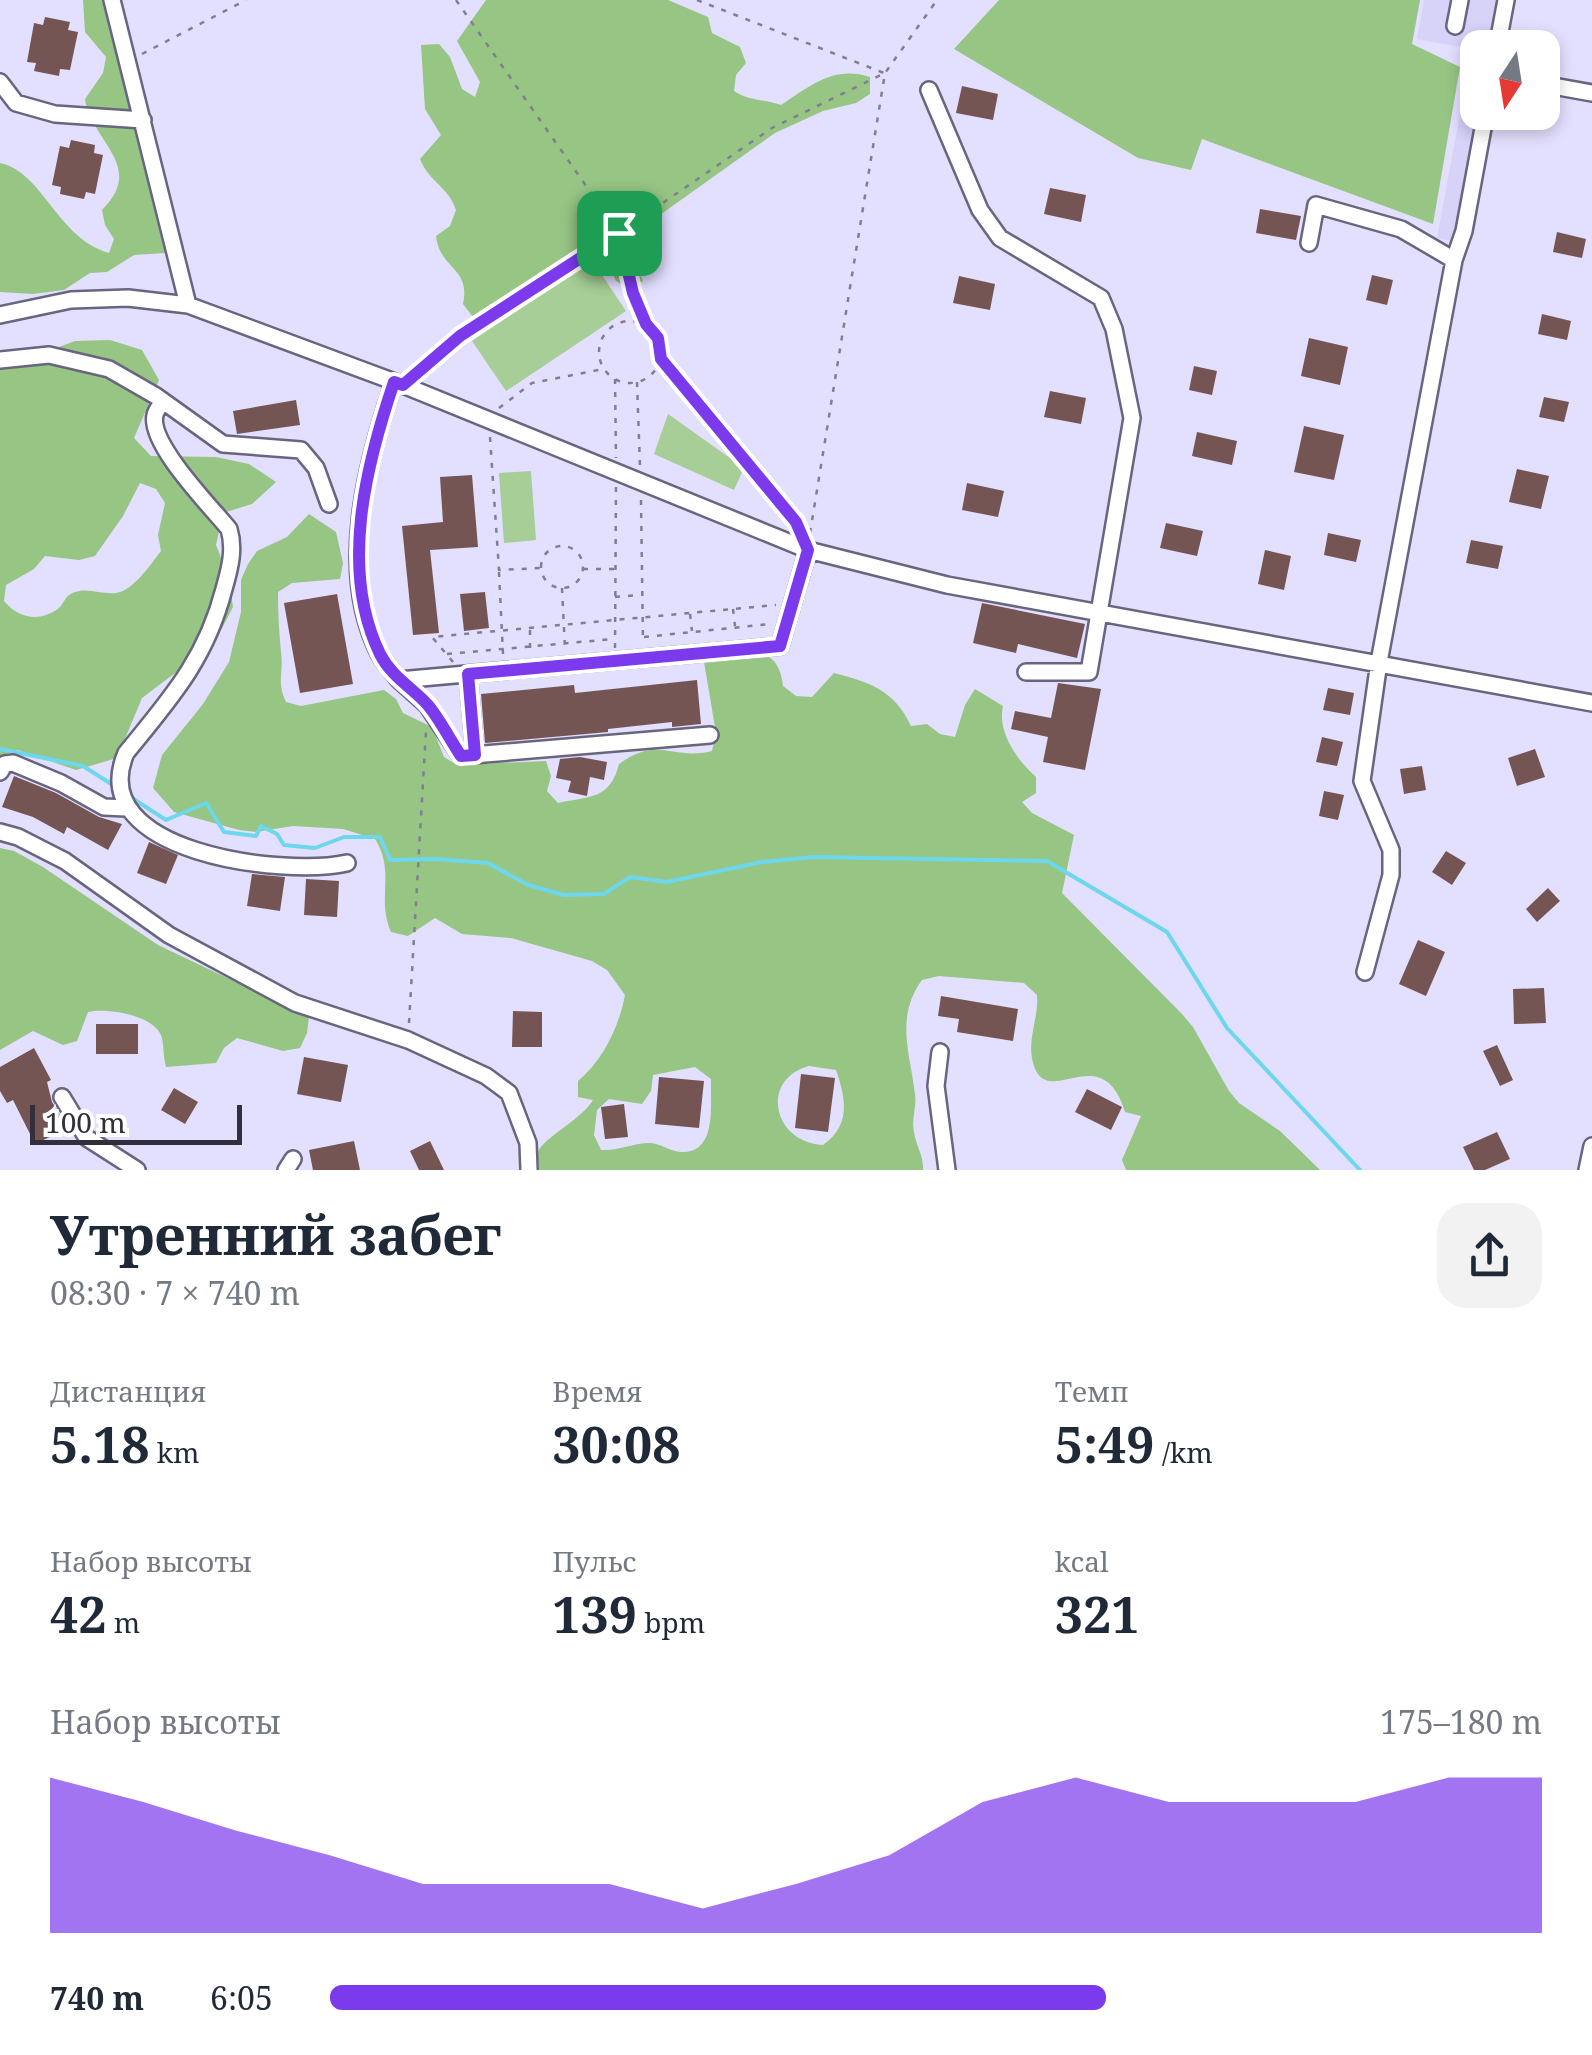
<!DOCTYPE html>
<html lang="ru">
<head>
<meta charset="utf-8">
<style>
  body { margin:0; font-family:"Noto Serif",serif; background:#f2f2f3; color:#1f2937; height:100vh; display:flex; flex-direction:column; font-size:38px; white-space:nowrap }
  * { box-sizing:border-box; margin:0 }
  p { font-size:32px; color:#747a83 }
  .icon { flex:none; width:55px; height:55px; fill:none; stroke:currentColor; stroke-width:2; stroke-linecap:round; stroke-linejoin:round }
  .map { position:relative; height:1170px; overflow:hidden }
  .drawer { display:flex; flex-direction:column; background:#fff; flex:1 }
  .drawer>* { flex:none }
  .needle { width:65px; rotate:192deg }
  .controls { position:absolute; left:1460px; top:30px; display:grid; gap:20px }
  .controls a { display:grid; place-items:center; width:100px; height:100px; border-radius:20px; background:#fff; box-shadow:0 5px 15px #0003; font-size:50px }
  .scale { position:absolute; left:30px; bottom:25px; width:212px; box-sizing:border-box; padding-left:10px; border:5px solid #302f3b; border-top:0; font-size:28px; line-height:35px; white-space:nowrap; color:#302f3b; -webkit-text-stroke:8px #fff; paint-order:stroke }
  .pin { position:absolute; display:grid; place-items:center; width:85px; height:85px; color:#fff; margin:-42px; border-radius:20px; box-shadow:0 5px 15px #0006 }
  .round { display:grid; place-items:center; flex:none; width:105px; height:105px; border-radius:30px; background:#f2f2f3 }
  .headline { display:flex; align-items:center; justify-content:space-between; height:170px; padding:0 50px }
  h1 { font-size:55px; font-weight:700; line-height:75px }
  .figures { display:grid; grid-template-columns:repeat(3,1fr); gap:15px; height:170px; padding:10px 50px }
  .figures div { display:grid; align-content:center }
  .figures b { font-size:50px; font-weight:700 }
  .figures small { font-size:28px; font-weight:400 }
  .figures p { font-size:28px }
  .chart { height:280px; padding:20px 50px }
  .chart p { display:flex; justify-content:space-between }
  .chart svg { width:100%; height:180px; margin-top:10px; fill:#7c3aed; opacity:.7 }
  ul { padding:0 50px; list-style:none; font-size:32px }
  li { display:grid; grid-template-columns:160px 120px 1fr; align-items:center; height:75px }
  li i { height:25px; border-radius:12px; background:#7c3aed }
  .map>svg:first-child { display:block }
</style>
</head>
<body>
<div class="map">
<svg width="1592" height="1170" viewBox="0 0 1592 1170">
  <rect width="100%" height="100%" fill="#e3dffe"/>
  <path fill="#d6d2f8" d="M1424 0H1502L1493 47 1478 48V112L1481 113 1457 242 1437 238 1472 49 1417 39Z"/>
  <path fill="#a6ce96" d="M592 260 626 311 506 391 472 341Z
    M668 414 744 468 734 490 654 454Z
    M531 471 536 540 504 543 499 473Z"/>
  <path fill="#96c584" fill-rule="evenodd" d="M83 0H102L165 253 134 255 107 272 90 273 64 290 33 294 0 292V163C43 172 57 238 109 253L114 239 105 225 102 210C147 166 90 140 85 99L103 73 106 57 85 32Z
    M486 0H668L708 17 712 33 740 47 746 63 736 75 734 91C749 101 764 99 781 105 810 86 834 65 870 77V94L856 103 823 111 775 133 636 232V266L643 281 630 289 616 281C608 261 600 256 579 252L473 317 463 304C471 267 440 270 436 236L450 226 456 210C448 186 429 182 420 159L441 135 425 109 421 45 439 44 450 57 462 89 475 97 480 82 457 41Z
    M999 0H1420L1412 44 1460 67 1433 224 1202 139 1191 170 1138 158 954 49Z
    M110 340 142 350 159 380 134 438 151 456 216 457 249 464 276 482 252 504 223 513 216 545 228 575 233 607 219 634 195 658 142 698 117 758 76 770 18 750 0 756V369L75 341ZM140 483 156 489 165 503 158 535 161 551C151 564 133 591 116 593 100 595 84 585 69 595 65 598 63 604 59 608 39 623 18 618 4 601L6 585 34 569 45 556 79 560 95 556 123 516Z
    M309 514 336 532 343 563 340 579 292 583 278 592C278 613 279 632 281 652 284 672 276 681 286 702L301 706 384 690 396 699 403 713 432 727 444 757 457 765 546 761 551 776 547 791 558 803C590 796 610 800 619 764 659 735 671 761 712 751L716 733 703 656C738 653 778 638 783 686L796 696 812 697 834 673C870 682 895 691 911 726L927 724 940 734 955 737 965 705 975 689 1003 706C997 732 1017 760 1036 777V793L1022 802 1032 813 1074 835 1062 893 1182 1014 1193 1027 1229 1091 1239 1103 1280 1131 1320 1170H1126L1122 1160 1141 1116 1125 1112C1101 1033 1043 1118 1032 1058 1028 1037 1039 1016 1037 995L1024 983 939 976 922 980C895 1017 910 1053 915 1094 917 1107 911 1120 914 1132 916 1146 924 1156 923 1170H539C539 1164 537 1158 538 1152 542 1139 582 1119 593 1100L578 1097V1081C603 1060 619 1027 625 995L607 970 592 961 511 938 462 934 435 918 408 936 391 932C376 898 396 872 375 839L343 829 293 826 256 832 239 830 174 812 153 788 162 755 203 704 229 662 241 612V580L248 564 257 551 287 537ZM809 1066 836 1070C846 1099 851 1125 823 1145 772 1142 760 1079 809 1066ZM695 1067 711 1079C710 1103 718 1154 681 1152 671 1152 660 1143 650 1143 633 1143 619 1151 601 1150L594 1135 597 1110 609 1099 642 1104 651 1091 653 1075Z
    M0 848 14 851 43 867 158 945 309 1017 307 1033 300 1048 283 1051 237 1038 224 1048 216 1063 166 1067C163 1057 164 1043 161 1035 151 1014 106 1008 88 1012L77 1041 63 1045 33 1031 0 1050Z"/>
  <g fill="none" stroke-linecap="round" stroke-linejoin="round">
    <path stroke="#6dd7ed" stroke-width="4" d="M0 749 83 766 116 787
      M132 798 166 820 206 803 224 832 256 836 261 826 277 834 284 845 315 848 344 837H380L390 860 436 859 488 863 528 885 564 895 604 894 630 877 667 882 762 862 813 857 1047 861 1167 932 1227 1028 1360 1170"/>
  </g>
  <path fill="#755554" d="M45 17 70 22 68 30 78 32 70 70 60 69 59 76 34 71 36 63 27 62 34 23 43 25Z
    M962 86 998 94 993 120 956 113Z
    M71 140 95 145 94 153 103 155 95 194 86 192 84 199 60 194 61 187 52 185 60 146 69 148Z
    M1050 188 1086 195 1081 222 1044 214Z
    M1260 209 1301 216 1296 240 1256 233Z
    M1557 232 1586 239 1582 258 1553 252Z
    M1372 275 1393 280 1387 305 1366 300Z
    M959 276 995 284 990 310 953 303Z
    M1542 314 1571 321 1567 340 1538 334Z
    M1309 338 1348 347 1340 385 1301 376Z
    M1194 366 1217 371 1212 395 1189 390Z
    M1050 391 1086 398 1081 424 1044 417Z
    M1544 397 1569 402 1564 422 1539 417Z
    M296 400 300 425 237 434 233 411Z
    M1304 426 1344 435 1334 480 1294 472Z
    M1197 432 1237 441 1232 465 1192 456Z
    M1517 469 1549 476 1541 509 1509 502Z
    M472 475 478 547 430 550 439 633 413 635 402 526 443 522 440 477Z
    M967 483 1004 491 998 517 962 510Z
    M1166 523 1203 531 1197 556 1160 548Z
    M1328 533 1361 540 1356 562 1324 555Z
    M1471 540 1503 546 1498 569 1466 563Z
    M1265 550 1291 556 1284 590 1258 584Z
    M485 592 489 628 464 631 460 594Z
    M337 594 353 684 300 693 284 603Z
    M982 603 1085 624 1077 658 1018 644 1016 653 973 643Z
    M697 680 701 724 672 727V722L608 729V732L485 743 481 694 574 685 575 693Z
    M1058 683 1101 689 1085 770 1043 762 1048 737 1011 729 1015 711 1051 718Z
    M1328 688 1354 693 1350 715 1323 710Z
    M1322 737 1343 742 1337 766 1316 762Z
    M1535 749 1545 777 1517 786 1508 758Z
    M580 757 607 762 604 780 590 777 587 796 568 792 571 781 556 778 560 759Z
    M1422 766 1426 790 1404 794 1400 769Z
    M14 776 56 793 99 817 122 824 108 850 67 827 64 834 33 817 2 807Z
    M1324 791 1344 795 1338 820 1319 816Z
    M149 842 178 855 166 884 137 873Z
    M1446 851 1466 863 1452 885 1432 872Z
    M252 874 285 877 280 911 247 906Z
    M306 879 339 881 337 917 304 915Z
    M1548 888 1560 901 1537 922 1526 909Z
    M1418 940 1445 952 1426 996 1399 984Z
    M1544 988 1546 1023 1514 1024 1513 989Z
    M941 996 1018 1009 1013 1041 957 1032 959 1019 938 1016Z
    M513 1011 542 1012V1047H512Z
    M96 1024H138V1054H96Z
    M1497 1045 1513 1080 1500 1086 1483 1051Z
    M34 1048 51 1080 47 1082 52 1102 68 1128 35 1144 13 1100 7 1103 0 1091V1067Z
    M304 1057 348 1065 341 1102 297 1094Z
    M801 1074 835 1078 828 1132 795 1128Z
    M659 1077 704 1081 699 1128 655 1124Z
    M174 1088 198 1102 185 1124 161 1110Z
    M1087 1089 1122 1107 1111 1130 1075 1112Z
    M624 1104 628 1137 605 1139 601 1107Z
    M1497 1132 1510 1159 1485 1170H1474L1463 1147Z
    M354 1141 360 1170H313L309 1150Z
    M430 1141 444 1170H419L410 1151Z"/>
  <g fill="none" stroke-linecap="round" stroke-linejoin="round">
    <g stroke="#68657f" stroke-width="20">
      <path id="minor" d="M112 0 188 305
        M1455 26 1460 0
        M1497 48 1506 0
        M0 82 16 103 55 114 143 120
        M1542 84 1592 93
        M929 90 980 210 1000 238 1101 298 1114 329 1132 418 1089 672H1026
        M1309 243 1316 205 1401 229 1454 260
        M0 315 71 300 128 298 188 305 403 385 808 550 947 585 1592 703
        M0 360 49 355 109 369 156 396 223 444 301 450 316 468 329 504
        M394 382C366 464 337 573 380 655 385 664 393 672 399 680L780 646 808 550
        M163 401C160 406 156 410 155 415 148 443 211 507 229 529 235 549 230 568 224 589 206 659 171 698 126 753 83 853 284 877 347 863
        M468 674 475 755
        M399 680 427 705 461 756 710 735
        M0 772 5 764 13 763 61 783 104 807 126 808
        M0 832 18 837 65 861 169 935 295 1003 408 1040 486 1076 509 1093 528 1143 529 1170
        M1365 972 1391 875V850L1362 781 1379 662 1454 260 1464 231 1486 112
        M940 1052 936 1086 947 1170
        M62 1097 87 1138 137 1170
        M286 1170 293 1159
        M1587 1170 1592 1146"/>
    </g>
    <path stroke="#817e93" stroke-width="2.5" stroke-dasharray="5 8" stroke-linecap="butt" d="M456 0 619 233 772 128 885 73
      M697 0 884 73
      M142 54 246 0
      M599 352a31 31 0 1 1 62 0a31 31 0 1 1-62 0Z
      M661 359 799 528
      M416 374 461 336 619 233 633 293 645 324
      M615 379 616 458
      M637 382 640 467
      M499 408 532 383 603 369
      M490 437 499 570 541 568
      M641 500 643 642
      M810 533 885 73 937 0
      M541 567a21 21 0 1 1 42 0a21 21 0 1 1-42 0Z
      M583 569H614
      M499 572 503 654
      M562 588 565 649
      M615 597 641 595
      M733 609 735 626
      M690 614 692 631
      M530 630V652
      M644 637 770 624
      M615 648 616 486
      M447 654 613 639
      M453 662 432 637 776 605
      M409 1023 426 731"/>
    <use href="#minor" stroke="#fff" stroke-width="15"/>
  </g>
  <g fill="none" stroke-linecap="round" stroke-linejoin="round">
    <g stroke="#fff" stroke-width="20">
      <path id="route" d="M619 233 633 293 646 324 658 338 661 359 796 522 808 550 780 646 468 674 475 755 461 756C450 740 440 719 427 704 411 687 391 676 380 654 339 570 366 465 394 382L403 385 460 336Z"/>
    </g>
    <use href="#route" stroke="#7c3aed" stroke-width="12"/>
  </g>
</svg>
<div class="controls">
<a><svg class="needle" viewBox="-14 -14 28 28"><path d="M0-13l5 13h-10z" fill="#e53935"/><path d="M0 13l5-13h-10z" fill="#747a83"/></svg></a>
</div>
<div class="scale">100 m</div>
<div class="pin" style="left:619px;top:233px;background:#1e9e55"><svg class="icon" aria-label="arrive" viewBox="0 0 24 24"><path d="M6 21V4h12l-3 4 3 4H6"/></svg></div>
</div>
<section class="drawer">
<div class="headline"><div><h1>Утренний забег</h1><p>08:30 · 7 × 740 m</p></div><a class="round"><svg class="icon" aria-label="share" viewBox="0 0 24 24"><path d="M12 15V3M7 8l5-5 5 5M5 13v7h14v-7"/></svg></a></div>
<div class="figures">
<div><p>Дистанция</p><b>5.18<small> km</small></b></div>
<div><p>Время</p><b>30:08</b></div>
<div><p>Темп</p><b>5:49<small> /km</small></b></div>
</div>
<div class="figures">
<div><p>Набор высоты</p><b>42<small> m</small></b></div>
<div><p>Пульс</p><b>139<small> bpm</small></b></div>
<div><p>kcal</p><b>321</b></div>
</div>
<div class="chart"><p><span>Набор высоты</span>175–180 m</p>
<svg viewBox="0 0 160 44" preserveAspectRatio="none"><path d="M0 44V6L10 12L20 19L30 25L40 32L50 32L60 32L70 38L80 32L90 25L100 12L110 6L120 12L130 12L140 12L150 6L160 6V44z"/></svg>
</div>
<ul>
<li><b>740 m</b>6:05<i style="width:64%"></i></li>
</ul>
</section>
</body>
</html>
